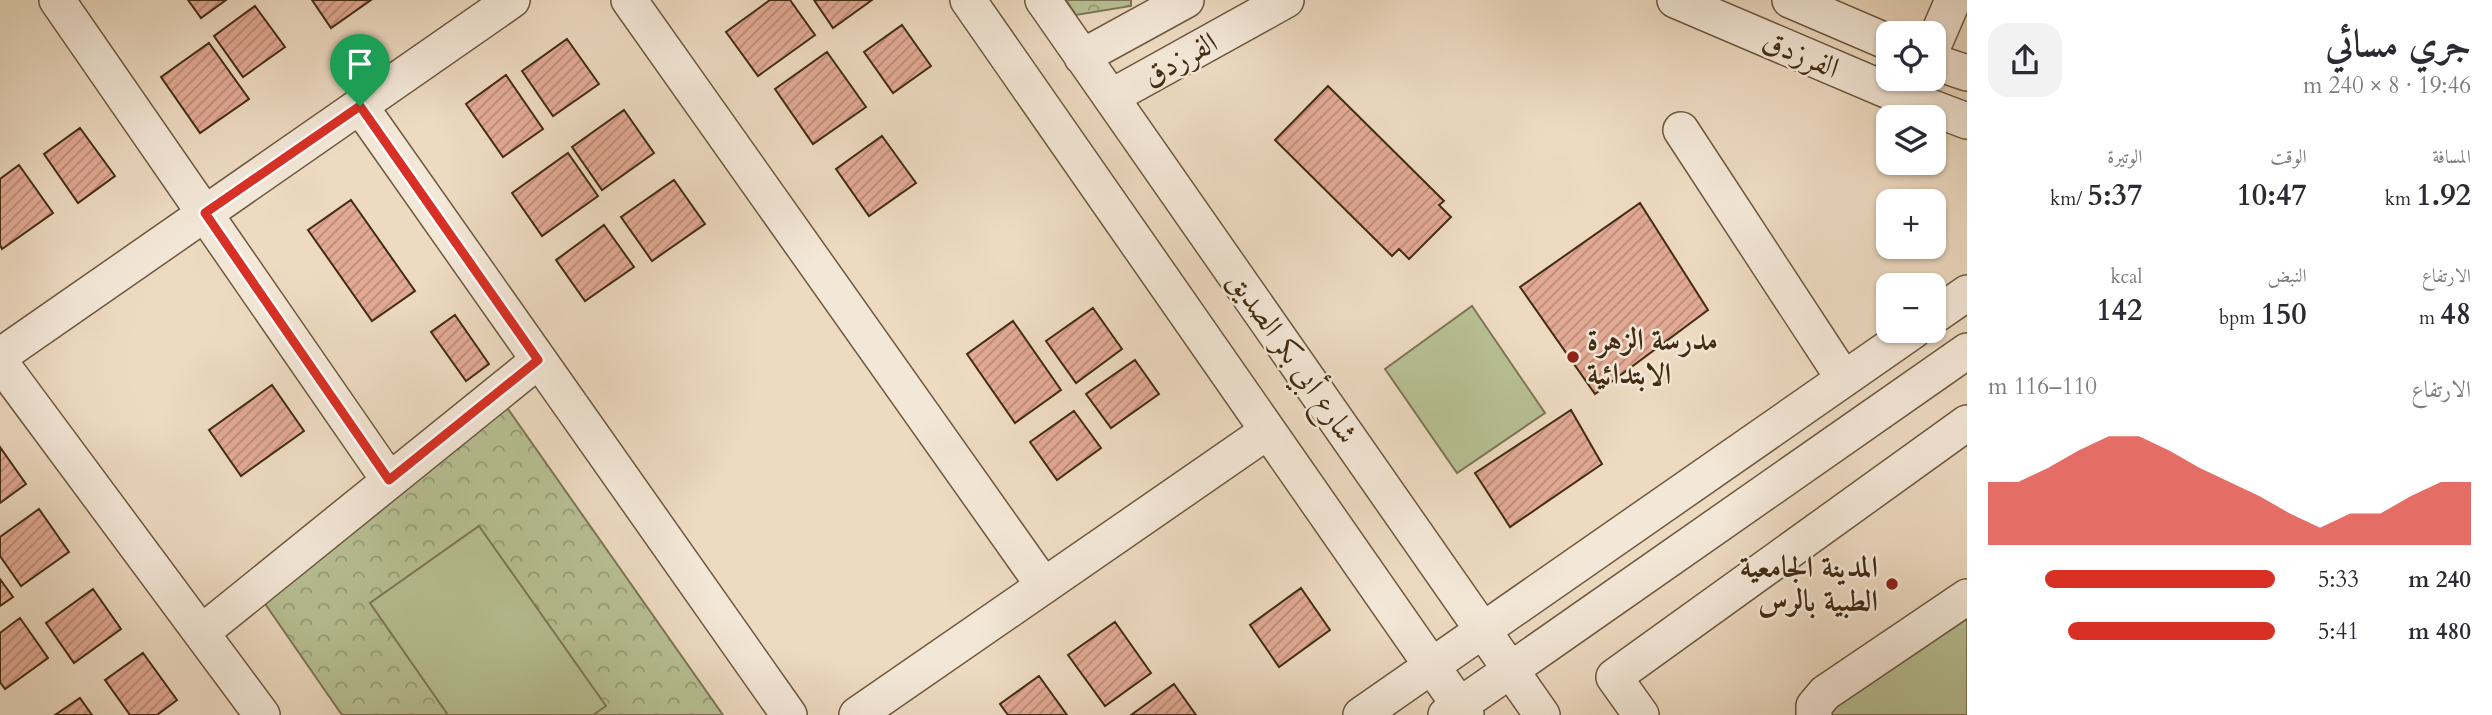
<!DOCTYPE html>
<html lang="ar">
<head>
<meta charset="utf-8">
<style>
  body { margin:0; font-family:Cardo,Amiri,serif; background:#f2f2f3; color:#2b2b33; direction:rtl; height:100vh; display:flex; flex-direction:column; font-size:26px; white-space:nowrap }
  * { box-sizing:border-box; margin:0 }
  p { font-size:23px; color:#7c7c81 }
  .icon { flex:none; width:38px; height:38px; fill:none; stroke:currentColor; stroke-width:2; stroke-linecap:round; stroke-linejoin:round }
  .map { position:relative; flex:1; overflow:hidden; direction:ltr }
  .side { display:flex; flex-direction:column; background:#fff; width:525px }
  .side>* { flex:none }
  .tools { position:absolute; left:1876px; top:21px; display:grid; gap:14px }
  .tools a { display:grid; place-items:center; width:70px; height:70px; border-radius:14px; background:#fff; box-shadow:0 2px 5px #0004; font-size:35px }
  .pin { position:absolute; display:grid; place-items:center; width:60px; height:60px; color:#fff; margin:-72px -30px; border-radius:50% 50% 50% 0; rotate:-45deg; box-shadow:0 0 7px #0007 }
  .pin .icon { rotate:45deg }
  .round { display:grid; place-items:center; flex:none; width:74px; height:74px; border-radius:21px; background:#f2f2f3 }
  .summary { display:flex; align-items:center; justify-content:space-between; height:119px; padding:0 21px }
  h1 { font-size:38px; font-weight:700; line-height:52px }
  .figures { display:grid; grid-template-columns:repeat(3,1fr); gap:10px; height:119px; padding:7px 21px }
  .figures div { display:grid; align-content:center }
  .figures b { font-size:30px; font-weight:700 }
  .figures small { font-size:19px; font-weight:400 }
  .figures p { font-size:19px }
  .chart { height:196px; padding:14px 21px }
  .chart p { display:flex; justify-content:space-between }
  .chart svg { width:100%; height:126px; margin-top:7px; fill:#d93025; opacity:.7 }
  ul { padding:0 21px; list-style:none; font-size:23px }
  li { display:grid; grid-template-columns:112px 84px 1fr; align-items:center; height:52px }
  li i { height:18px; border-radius:9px; background:#d93025 }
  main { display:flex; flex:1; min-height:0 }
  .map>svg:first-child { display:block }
</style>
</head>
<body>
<main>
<section class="side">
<div class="summary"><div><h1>جري مسائي</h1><p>19:46 · 8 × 240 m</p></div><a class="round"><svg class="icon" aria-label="share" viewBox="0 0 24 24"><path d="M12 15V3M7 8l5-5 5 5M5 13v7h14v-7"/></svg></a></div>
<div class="figures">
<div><p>المسافة</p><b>1.92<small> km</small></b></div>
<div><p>الوقت</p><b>10:47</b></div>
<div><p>الوتيرة</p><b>5:37<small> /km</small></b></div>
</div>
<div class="figures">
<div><p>الارتفاع</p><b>48<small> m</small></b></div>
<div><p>النبض</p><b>150<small> bpm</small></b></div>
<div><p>kcal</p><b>142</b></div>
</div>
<div class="chart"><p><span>الارتفاع</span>110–116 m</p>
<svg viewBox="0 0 160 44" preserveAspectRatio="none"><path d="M0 44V22L10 22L20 17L30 11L40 6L50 6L60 11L70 17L80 22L90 27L100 33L110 38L120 33L130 33L140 27L150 22L160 22V44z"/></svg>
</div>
<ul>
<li><b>240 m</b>5:33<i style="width:80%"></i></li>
<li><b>480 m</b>5:41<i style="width:72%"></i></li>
</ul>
</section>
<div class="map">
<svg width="1967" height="715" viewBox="0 0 1967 715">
  <defs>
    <pattern id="forest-crowns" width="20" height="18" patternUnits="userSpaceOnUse" patternTransform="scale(1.75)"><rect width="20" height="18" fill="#b7c094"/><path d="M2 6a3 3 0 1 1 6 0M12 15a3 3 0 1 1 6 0" fill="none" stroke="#969c78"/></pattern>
    <pattern id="building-hatch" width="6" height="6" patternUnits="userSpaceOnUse" patternTransform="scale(1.75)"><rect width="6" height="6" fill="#e2a994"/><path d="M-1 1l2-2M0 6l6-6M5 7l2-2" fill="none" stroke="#b98a78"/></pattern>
  </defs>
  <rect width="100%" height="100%" fill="#eddac1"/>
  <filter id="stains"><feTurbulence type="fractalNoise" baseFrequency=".00286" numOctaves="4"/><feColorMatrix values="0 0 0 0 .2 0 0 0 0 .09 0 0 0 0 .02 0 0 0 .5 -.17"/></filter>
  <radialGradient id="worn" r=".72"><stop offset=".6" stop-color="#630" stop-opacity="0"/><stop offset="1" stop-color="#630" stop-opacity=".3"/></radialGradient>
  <path fill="url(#forest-crowns)" stroke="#7d7654" stroke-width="2" d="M1066 0H1131V6L1076 15Z
    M503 402 723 715H342L261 598Z"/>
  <path fill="#b7c094" stroke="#7d7654" stroke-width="2" d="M1472 306 1545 413 1457 473 1385 369Z
    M479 526 606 706 593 715H448L370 603Z
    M1967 614V715H1826L1833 703Z"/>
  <path fill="url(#building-hatch)" stroke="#432c13" stroke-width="2" d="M188 0H226L201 18Z
    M312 0H371L331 28Z
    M770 0H790L815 35 758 76 726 32Z
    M814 0H872L833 28Z
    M255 6 285 47 243 77 214 36Z
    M902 25 931 66 893 93 864 52Z
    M567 39 599 84 553 116 522 71Z
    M209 43 249 99 200 133 161 77Z
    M827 52 866 107 813 144 775 89Z
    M506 75 543 129 503 157 466 104Z
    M1328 86 1444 201 1439 205 1451 217 1409 259 1399 249 1392 256 1275 140Z
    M624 110 654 153 602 190 572 147Z
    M80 128 115 176 78 203 44 154Z
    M882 136 916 183 869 216 836 169Z
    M568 153 598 196 542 236 512 193Z
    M19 165 53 213 2 249 0 245V179Z
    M674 180 705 224 652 261 621 217Z
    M351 200 415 291 372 321 308 230Z
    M1640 203 1708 310 1595 394 1520 287Z
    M604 225 634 267 585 301 556 260Z
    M1093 308 1122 349 1076 383 1046 341Z
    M455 315 489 364 466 381 431 332Z
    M1013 321 1061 390 1015 423 967 354Z
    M1135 360 1159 394 1111 428 1086 394Z
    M272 385 304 431 241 476 209 430Z
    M1571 410 1602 464 1510 527 1475 473Z
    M1074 411 1101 448 1057 480 1030 442Z
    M0 447 26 484 0 503Z
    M39 509 69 552 21 586 0 556V537Z
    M0 579 13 597 0 606Z
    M1301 588 1330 630 1279 667 1250 625Z
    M93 589 121 629 74 663 46 623Z
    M20 618 48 658 5 689 0 682V633Z
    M1115 622 1151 673 1105 706 1068 655Z
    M143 653 177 700 157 715H130L105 680Z
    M1039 676 1067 715H1008L1000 704Z
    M1174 684 1196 715H1131Z
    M80 698 92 715H55Z"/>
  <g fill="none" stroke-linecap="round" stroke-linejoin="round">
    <g stroke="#6e583e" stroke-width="38">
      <path id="minor" d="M57 0 389 480
        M629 0 1044 586
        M968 0 1466 715
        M1043 0 1542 715
        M1675 0 1898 95 1967 121
        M1790 0 1888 42
        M1934 44 1953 0
        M1082 57 1186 0
        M1934 62 1967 73
        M1111 97 1286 0
        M360 106 789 715
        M1681 130 1844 379
        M1934 316 1967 293
        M0 356 512 0
        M0 362 262 715
        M201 633 539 360
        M857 715 1268 431
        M1361 715 1913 331
        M1446 715 1967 351
        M1641 715 1614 677 1967 423
        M1814 715V706L1825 693 1967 597"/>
    </g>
    <use href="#minor" stroke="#f3e7d7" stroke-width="35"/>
  </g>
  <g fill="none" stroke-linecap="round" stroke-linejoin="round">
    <g stroke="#fff" stroke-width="14">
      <path id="route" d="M360 106 538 360 389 480 205 213Z"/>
    </g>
    <use href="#route" stroke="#d93025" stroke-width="9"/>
  </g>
  <g fill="#8f2418" stroke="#f3e7d7" stroke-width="2.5">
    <circle cx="1573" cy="357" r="7"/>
    <circle cx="1892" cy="584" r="7"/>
  </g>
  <g text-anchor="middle" stroke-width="5" stroke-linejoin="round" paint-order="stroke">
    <g font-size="30" fill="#432c13" stroke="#f3e7d7">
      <text transform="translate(1801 54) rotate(23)" y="10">الفرزدق</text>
      <text transform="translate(1180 59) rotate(-29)" y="10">الفرزدق</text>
      <text transform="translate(1293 357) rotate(55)" y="10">شارع أبي بكر الصديق</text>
    </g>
    <g font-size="30" font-weight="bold" fill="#432c13" stroke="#f3e7d7" text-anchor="start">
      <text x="1587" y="350">مدرسة الزهرة<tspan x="1587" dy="34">الابتدائية</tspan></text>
      <text x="1878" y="577" text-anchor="end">المدينة الجامعية<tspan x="1878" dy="34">الطبية بالرس</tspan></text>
    </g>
  </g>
  <rect width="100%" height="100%" filter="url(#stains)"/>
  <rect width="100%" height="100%" fill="url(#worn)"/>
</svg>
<div class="tools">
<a><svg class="icon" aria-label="locate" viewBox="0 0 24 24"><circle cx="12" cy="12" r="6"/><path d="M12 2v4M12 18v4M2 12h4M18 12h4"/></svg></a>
<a><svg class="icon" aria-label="layers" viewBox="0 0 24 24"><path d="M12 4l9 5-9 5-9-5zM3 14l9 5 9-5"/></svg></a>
<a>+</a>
<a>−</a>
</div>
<div class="pin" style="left:360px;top:106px;background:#1e9e55"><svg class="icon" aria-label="arrive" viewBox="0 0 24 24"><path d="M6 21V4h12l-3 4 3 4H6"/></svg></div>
</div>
</main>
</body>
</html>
